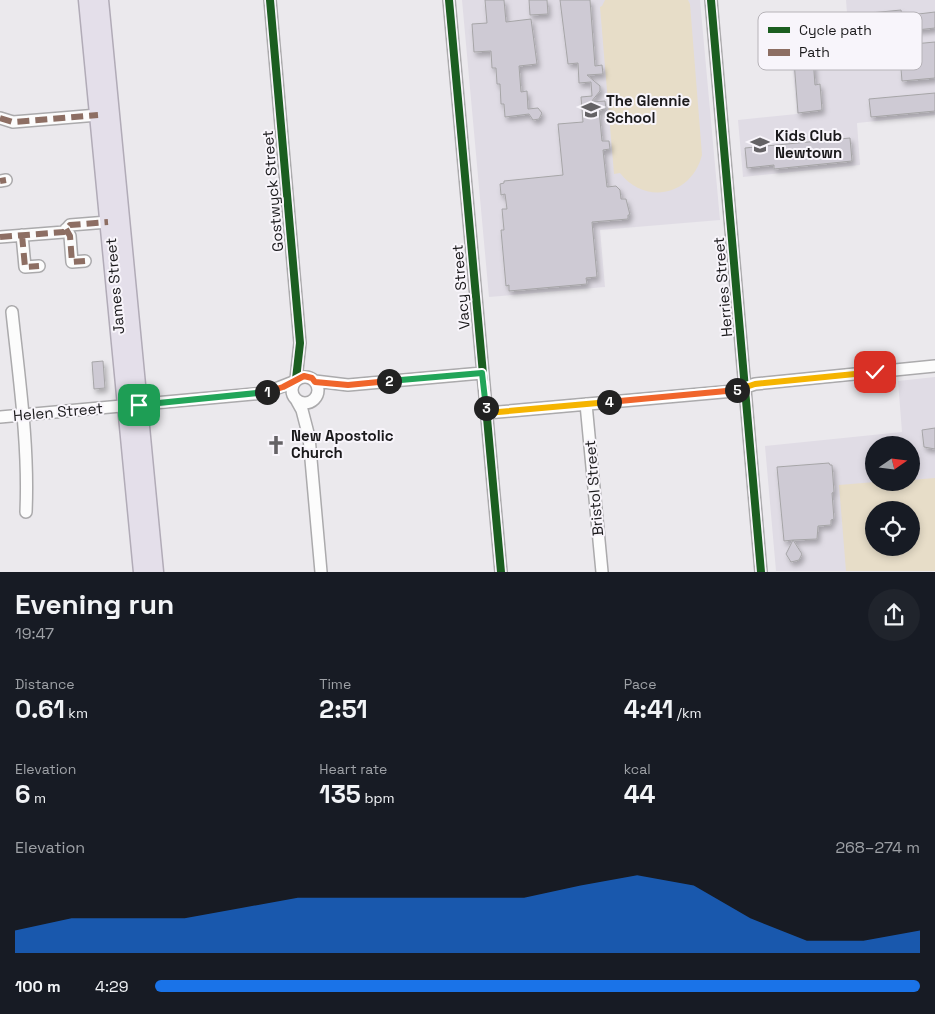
<!DOCTYPE html>
<html lang="en">
<head>
<meta charset="utf-8">
<style>
  body { margin:0; font-family:"Space Grotesk",sans-serif; background:#20242c; color:#f1f3f6; height:100vh; display:flex; flex-direction:column; font-size:19px; white-space:nowrap }
  * { box-sizing:border-box; margin:0 }
  p { font-size:16px; color:#9ea1a6 }
  .icon { flex:none; width:28px; height:28px; fill:none; stroke:currentColor; stroke-width:2; stroke-linecap:round; stroke-linejoin:round }
  .map { position:relative; height:572px; overflow:hidden }
  .panel { display:flex; flex-direction:column; background:#171b24; flex:1 }
  .panel>* { flex:none }
  .needle { width:32px; rotate:76deg }
  .buttons { position:absolute; left:865px; top:436px; display:grid; gap:10px }
  .buttons a { display:grid; place-items:center; width:55px; height:55px; border-radius:50%; background:#171b24; box-shadow:0 2px 8px #0003; font-size:25px }
  .pin { position:absolute; display:grid; place-items:center; width:42px; height:42px; color:#fff; margin:-21px; border-radius:10px; box-shadow:0 2px 8px #0006 }
  .km { position:absolute; width:25px; height:25px; margin:-12px; border-radius:50%; background:#222; color:#fff; font-size:14px; line-height:25px; text-align:center }
  .round { display:grid; place-items:center; flex:none; width:52px; height:52px; border-radius:26px; background:#20242c }
  .summary { display:flex; align-items:center; justify-content:space-between; height:85px; padding:0 15px }
  h1 { font-size:28px; font-weight:700; line-height:38px }
  .figures { display:grid; grid-template-columns:repeat(3,1fr); gap:8px; height:85px; padding:5px 15px }
  .figures div { display:grid; align-content:center }
  .figures b { font-size:25px; font-weight:700 }
  .figures small { font-size:14px; font-weight:400 }
  .figures p { font-size:14px }
  .chart { height:140px; padding:10px 15px }
  .chart p { display:flex; justify-content:space-between }
  .chart svg { width:100%; height:90px; margin-top:5px; fill:#1a73e8; opacity:.7 }
  ul { padding:0 15px; list-style:none; font-size:16px }
  li { display:grid; grid-template-columns:80px 60px 1fr; align-items:center; height:38px }
  li i { height:12px; border-radius:6px; background:#1a73e8 }
  .map>svg:first-child { display:block }
</style>
</head>
<body>
<div class="map">
<svg width="935" height="572" viewBox="0 0 935 572">
  <defs>
    <filter id="shadow"><feDropShadow dx="2.5" dy="4" stdDeviation="2.5" flood-color="#0004"/></filter>
  </defs>
  <rect width="100%" height="100%" fill="#ebe9ed"/>
  <path fill="#e0dce5" fill-rule="evenodd" d="M462 0H700L720 220 600 230 605 287 489 297Z
    M846 0H935V115L857 123 860 165 743 177 738 120 797 114 792 58 850 52Z
    M935 377V571H776L765 446 902 432 898 381ZM874 445H911V482H874ZM874 510H911V548H874Z"/>
  <path fill="#e7ddc8" fill-rule="evenodd" d="M605 0H688L690 4 702 155C692 195 646 206 620 173L614 174 600 7 602 6Z
    M935 478V571H846L839 485 875 482H911V480ZM874 510H911V548H874Z"/>
  <path fill="#cecad4" stroke="#a6a5a7" filter="url(#shadow)" d="M485 0H504L506 22 531 19 537 64 519 66 521 92 527 91 528 109 538 108 542 113 539 119 533 120 529 114 505 117 504 104H501L500 84H497L496 68H492L491 51 474 52 472 24 487 23Z
    M529 0H547L548 14 530 15Z
    M560 0H590L595 66 602 65 603 74 587 75 600 86V91L591 102 605 101 606 109 599 110 602 141H609L610 149 603 150 607 187 616 186 620 190 621 199H626L630 215H628V219L592 222 597 277 586 278 587 284 509 291V285L506 286 501 230H504L502 209H507L505 194 501 195 500 184 504 183V181L563 175 558 124 583 122 581 97 592 96 591 82 579 83 578 63 568 64Z
    M901 10 902 16 935 12V28L870 35 869 19 871 18 870 13Z
    M935 42V78L902 81 901 69H906L903 45Z
    M813 58 815 85 820 84 822 110 798 113 794 61Z
    M935 93V111L871 117 869 99Z
    M850 138 852 161 774 169V165L747 168 745 148Z
    M103 361 105 388 94 389 92 362Z
    M935 428V449L924 447 922 430Z
    M829 463 830 465H832L834 492 832 493 834 519 831 520V525L818 526 817 539 793 540 802 554 799 560 791 562 786 554 793 540 784 541 777 467Z"/>
  <g fill="none" stroke-linecap="round" stroke-linejoin="round">
    <g stroke="#abaaac" stroke-width="14">
      <path id="minor" d="M270 0 300 343 296 379
        M449 0 501 572
        M711 0 761 572
        M0 118 13 122 98 115
        M0 181 6 180
        M66 229 70 236 72 262 85 261
        M22 235 25 267 39 266
        M0 237 64 232 70 225 108 222
        M12 312C19 378 29 446 26 512
        M292 390a13 13 0 1 1 26 0a13 13 0 1 1-26 0Z
        M315 381 348 385 482 373
        M297 401 302 410 309 437 321 572
        M586 404 602 572
        M487 413 734 391 755 384 935 366
        M0 417 265 393 293 382"/>
    </g>
    <g stroke="#b1abb7" stroke-width="19">
      <path id="highway" d="M87 0 142 572
        M100 0 155 572"/>
    </g>
    <use href="#minor" stroke="#fcfcfc" stroke-width="11"/>
    <use href="#highway" stroke="#e4dfea" stroke-width="16"/>
    <path stroke="#8d6e63" stroke-width="6" stroke-dasharray="12 6" stroke-linecap="butt" d="M0 118 13 122 98 115
      M0 181 6 180
      M66 229 70 236 72 262 85 261
      M22 235 25 267 39 266
      M0 237 64 232 70 225 108 222"/>
    <g stroke="#f8f5fb" stroke-width="11">
      <path id="cycleway" d="M270 0 300 343 296 379
        M449 0 501 572
        M711 0 761 572"/>
    </g>
    <use href="#cycleway" stroke="#1b5e20" stroke-width="8"/>
  </g>
  <g fill="none" stroke-linecap="round" stroke-linejoin="round">
    <g stroke="#fff" stroke-width="10">
      <path id="split-1" d="M139 405 267 392"/>
    </g>
    <g stroke="#fff" stroke-width="10">
      <path id="split-2" d="M267 392 283 387 304 376 312 378 315 382 348 385 389 381"/>
    </g>
    <g stroke="#fff" stroke-width="10">
      <path id="split-3" d="M389 381 482 373 486 408"/>
    </g>
    <g stroke="#fff" stroke-width="10">
      <path id="split-4" d="M486 408 487 413 609 402"/>
    </g>
    <g stroke="#fff" stroke-width="10">
      <path id="split-5" d="M609 402 737 390"/>
    </g>
    <g stroke="#fff" stroke-width="10">
      <path id="split-6" d="M737 390 755 384 875 372"/>
    </g>
    <use href="#split-1" stroke="#22a559" stroke-width="6"/>
    <use href="#split-2" stroke="#f0652b" stroke-width="6"/>
    <use href="#split-3" stroke="#22a559" stroke-width="6"/>
    <use href="#split-4" stroke="#f5b400" stroke-width="6"/>
    <use href="#split-5" stroke="#f0652b" stroke-width="6"/>
    <use href="#split-6" stroke="#f5b400" stroke-width="6"/>
  </g>
  <defs>
    <g id="school-bare" transform="scale(1.5)"><path d="M0-5L7-2L0 1L-7-2ZM-4 1L0 2.5L4 1V4Q0 6-4 4Z" fill="#646265" stroke="#f8f5fb" stroke-width="2.5" paint-order="stroke"/></g>
    <g id="church-bare" transform="scale(1.5)"><path d="M-1.2-6h2.4v3.5h3.3v2.4h-3.3V6h-2.4V-.1h-3.3v-2.4h3.3Z" fill="#646265" stroke="#f8f5fb" stroke-width="2.5" paint-order="stroke"/></g>
  </defs>
  <g fill-rule="evenodd">
    <use href="#school-bare" x="591" y="110"/>
    <use href="#school-bare" x="760" y="145"/>
    <use href="#church-bare" x="276" y="445"/>
  </g>
  <g text-anchor="middle" stroke-width="4" stroke-linejoin="round" paint-order="stroke">
    <g font-size="15" font-weight="bold" fill="#1b1a1c" stroke="#f8f5fb" text-anchor="start">
      <text x="606" y="106">The Glennie<tspan x="606" dy="17">School</tspan></text>
      <text x="775" y="141">Kids Club<tspan x="775" dy="17">Newtown</tspan></text>
      <text x="291" y="441">New Apostolic<tspan x="291" dy="17">Church</tspan></text>
    </g>
    <g font-size="15" fill="#1b1a1c" stroke="#f8f5fb">
      <text transform="translate(273 191) rotate(-95)" y="5">Gostwyck Street</text>
      <text transform="translate(115 286) rotate(-95)" y="5">James Street</text>
      <text transform="translate(461 287) rotate(-95)" y="5">Vacy Street</text>
      <text transform="translate(723 287) rotate(-95)" y="5">Herries Street</text>
      <text transform="translate(58 412) rotate(-5)" y="5">Helen Street</text>
      <text transform="translate(594 488) rotate(-95)" y="5">Bristol Street</text>
    </g>
  </g>
  <rect x="758" y="12" width="164" height="58" rx="8" fill="#f8f5fb" stroke="#b6b3b8" stroke-width="1"/>
  <rect x="768" y="27" width="22" height="6" fill="#1b5e20"/>
  <rect x="768" y="49" width="22" height="7" fill="#8d6e63"/>
  <g font-size="14" fill="#1b1a1c">
    <text x="799" y="35">Cycle path</text>
    <text x="799" y="57">Path</text>
  </g>
</svg>
<div class="buttons">
<a><svg class="needle" viewBox="-14 -14 28 28"><path d="M0-13l5 13h-10z" fill="#e53935"/><path d="M0 13l5-13h-10z" fill="#9ea1a6"/></svg></a>
<a><svg class="icon" aria-label="locate" viewBox="0 0 24 24"><circle cx="12" cy="12" r="6"/><path d="M12 2v4M12 18v4M2 12h4M18 12h4"/></svg></a>
</div>
<div class="pin" style="left:139px;top:405px;background:#1e9e55"><svg class="icon" aria-label="arrive" viewBox="0 0 24 24"><path d="M6 21V4h12l-3 4 3 4H6"/></svg></div>
<div class="pin" style="left:875px;top:372px;background:#d93025"><svg class="icon" aria-label="check" viewBox="0 0 24 24"><path d="M5 12l5 5 9-10"/></svg></div>
<b class="km" style="left:267px;top:392px">1</b>
<b class="km" style="left:389px;top:381px">2</b>
<b class="km" style="left:486px;top:408px">3</b>
<b class="km" style="left:609px;top:402px">4</b>
<b class="km" style="left:737px;top:390px">5</b>
</div>
<section class="panel">
<div class="summary"><div><h1>Evening run</h1><p>19:47</p></div><a class="round"><svg class="icon" aria-label="share" viewBox="0 0 24 24"><path d="M12 15V3M7 8l5-5 5 5M5 13v7h14v-7"/></svg></a></div>
<div class="figures">
<div><p>Distance</p><b>0.61<small> km</small></b></div>
<div><p>Time</p><b>2:51</b></div>
<div><p>Pace</p><b>4:41<small> /km</small></b></div>
</div>
<div class="figures">
<div><p>Elevation</p><b>6<small> m</small></b></div>
<div><p>Heart rate</p><b>135<small> bpm</small></b></div>
<div><p>kcal</p><b>44</b></div>
</div>
<div class="chart"><p><span>Elevation</span>268–274 m</p>
<svg viewBox="0 0 160 44" preserveAspectRatio="none"><path d="M0 44V33L10 27L20 27L30 27L40 22L50 17L60 17L70 17L80 17L90 17L100 11L110 6L120 11L130 27L140 38L150 38L160 33V44z"/></svg>
</div>
<ul>
<li><b>100 m</b>4:29<i style="width:100%"></i></li>
</ul>
</section>
</body>
</html>
